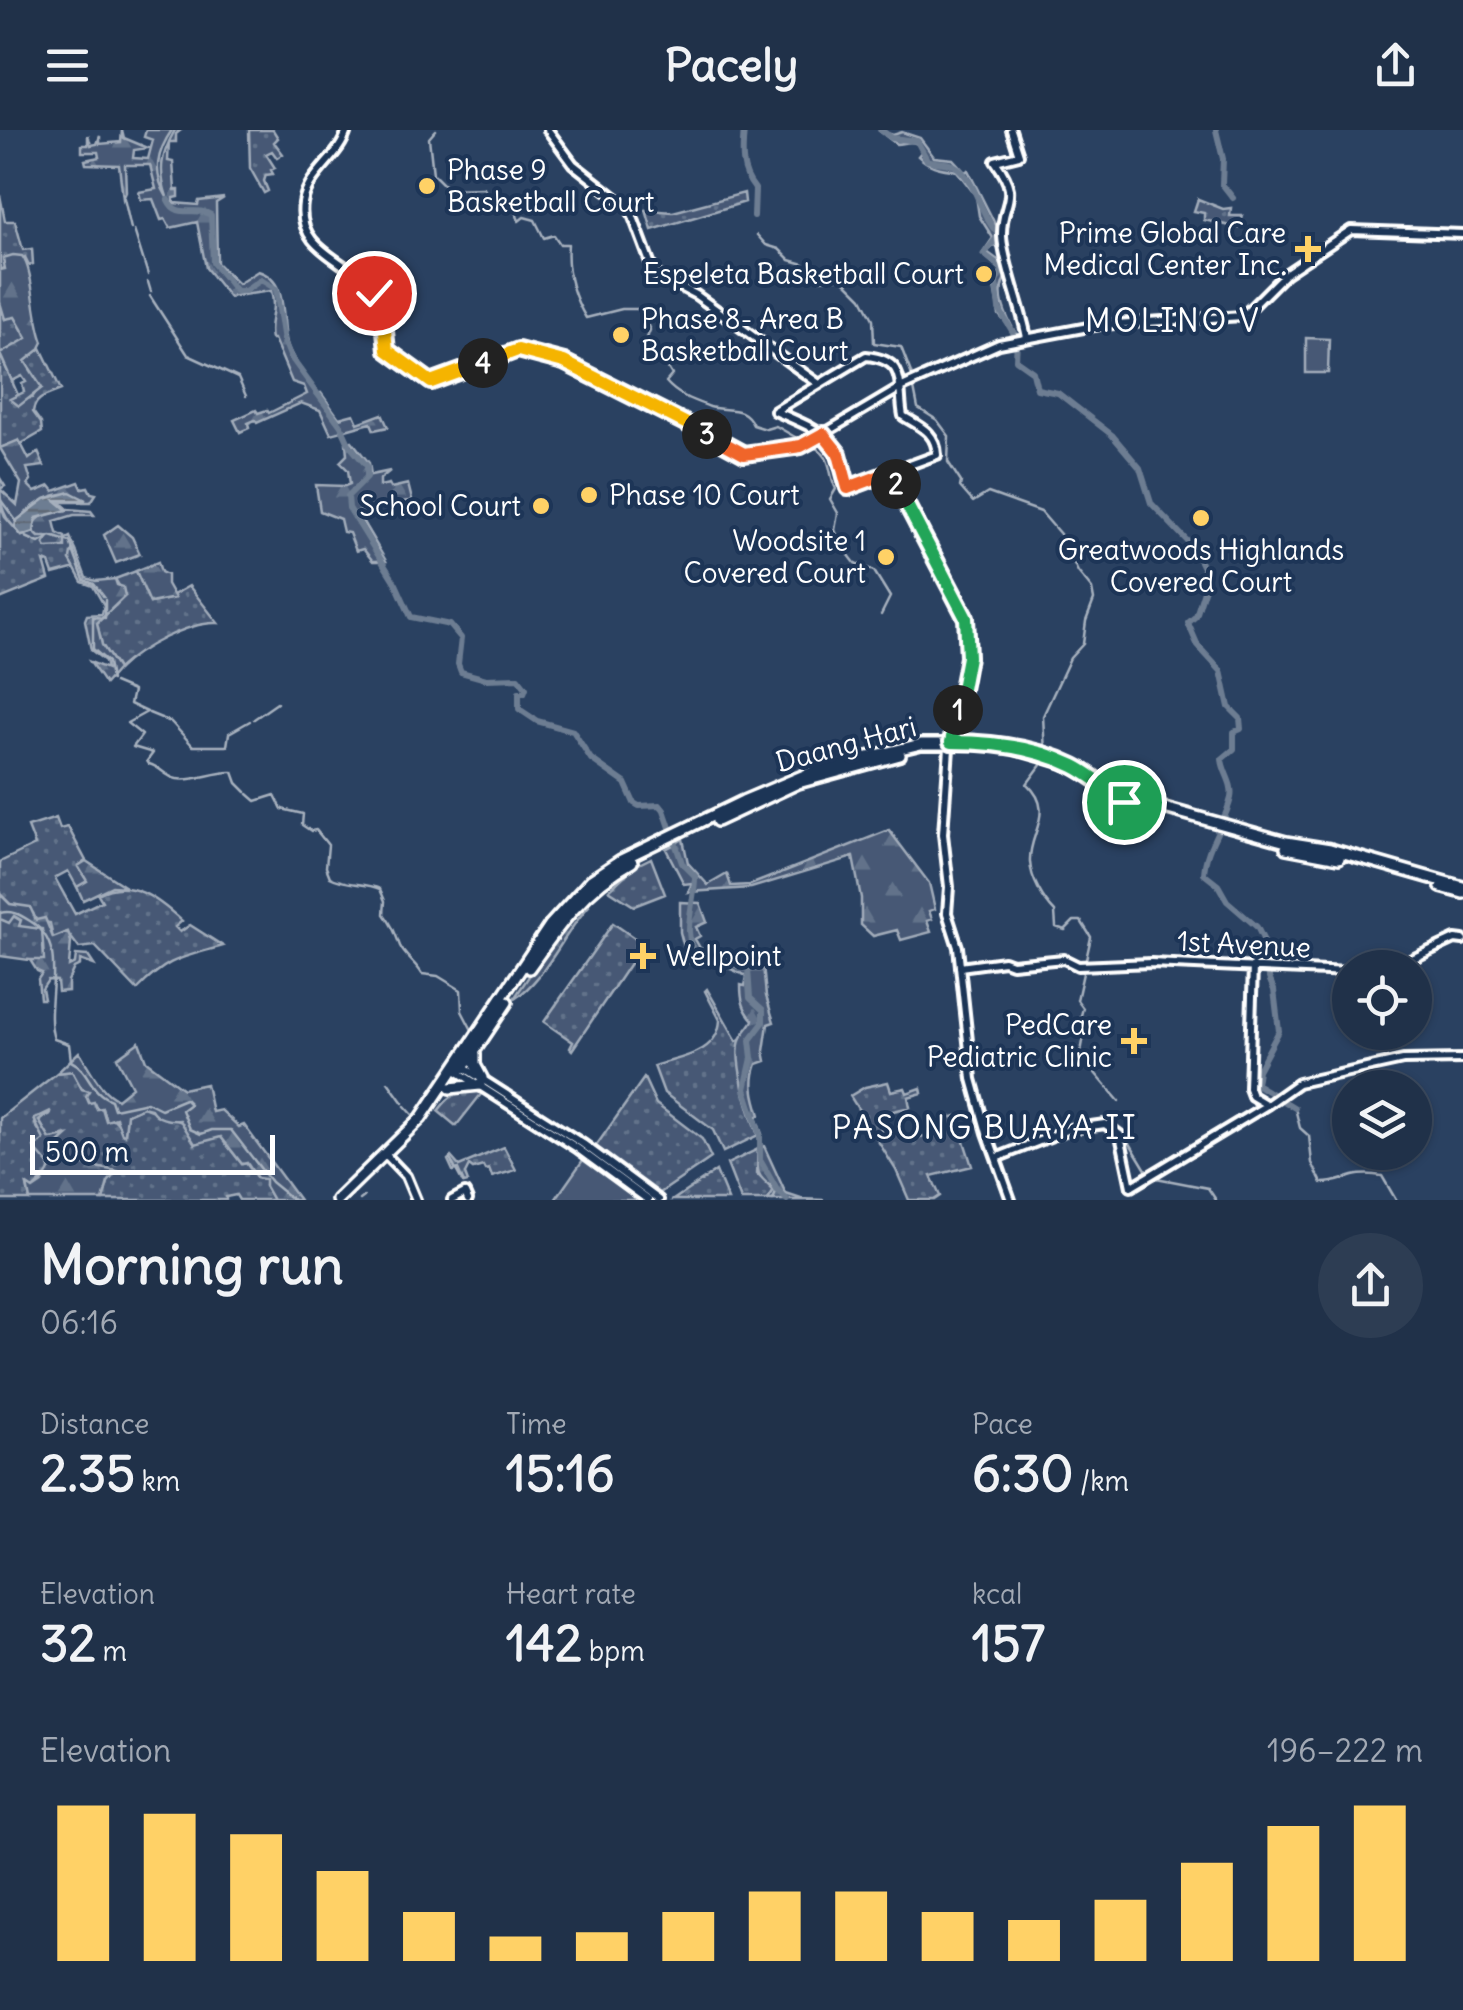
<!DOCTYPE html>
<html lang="en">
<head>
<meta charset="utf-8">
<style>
  body { margin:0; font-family:Delius,sans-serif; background:#2d3d53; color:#f1f3f6; height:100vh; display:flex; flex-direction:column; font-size:38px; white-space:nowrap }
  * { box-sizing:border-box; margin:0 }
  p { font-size:32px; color:#a2a9b4 }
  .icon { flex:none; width:55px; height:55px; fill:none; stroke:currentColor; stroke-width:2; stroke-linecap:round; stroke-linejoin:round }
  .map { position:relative; height:1070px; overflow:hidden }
  .panel { display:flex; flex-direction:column; background:#203149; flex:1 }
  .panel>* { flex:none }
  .buttons { position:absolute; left:1332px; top:820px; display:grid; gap:20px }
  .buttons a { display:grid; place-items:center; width:100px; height:100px; border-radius:50%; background:#203149; box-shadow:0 2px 8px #0004,0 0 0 2px #3d4c61; font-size:50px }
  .scale { position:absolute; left:30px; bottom:25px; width:245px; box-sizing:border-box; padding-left:10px; border:5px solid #fff; border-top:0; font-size:28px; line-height:35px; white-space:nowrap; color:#fff; -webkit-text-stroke:8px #1d3557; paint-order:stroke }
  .pin { position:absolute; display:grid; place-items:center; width:85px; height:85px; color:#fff; margin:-42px; border:5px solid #fff; border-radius:50%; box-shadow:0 2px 10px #0007 }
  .km { position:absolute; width:50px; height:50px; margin:-25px; border-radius:50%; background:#222; color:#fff; font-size:28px; line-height:50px; text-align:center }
  .round { display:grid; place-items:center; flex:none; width:105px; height:105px; border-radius:52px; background:#2d3d53 }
  .overview { display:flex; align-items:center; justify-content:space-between; height:170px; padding:0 40px }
  h1 { font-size:55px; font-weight:700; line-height:75px }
  .figures { display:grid; grid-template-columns:repeat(3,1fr); gap:15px; height:170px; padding:10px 40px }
  .figures div { display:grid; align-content:center }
  .figures b { font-size:50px; font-weight:700 }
  .figures small { font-size:28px; font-weight:400 }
  .figures p { font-size:28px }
  .chart { height:280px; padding:20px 40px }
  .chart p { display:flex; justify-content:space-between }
  .chart svg { width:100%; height:180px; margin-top:10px; stroke:#ffd166; stroke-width:6 }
  header { display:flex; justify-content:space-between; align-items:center; height:130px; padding:0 40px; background:#203149; font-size:45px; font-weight:700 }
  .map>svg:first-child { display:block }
</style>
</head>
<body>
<header><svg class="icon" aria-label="menu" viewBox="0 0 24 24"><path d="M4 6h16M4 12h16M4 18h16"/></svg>Pacely<svg class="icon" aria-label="share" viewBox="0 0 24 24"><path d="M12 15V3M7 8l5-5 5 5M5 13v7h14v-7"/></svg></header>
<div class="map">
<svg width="1463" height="1070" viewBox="0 0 1463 1070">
  <defs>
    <pattern id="grass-dots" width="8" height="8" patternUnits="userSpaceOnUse" patternTransform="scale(2.5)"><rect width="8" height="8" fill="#465975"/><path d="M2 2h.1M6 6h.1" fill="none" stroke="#62728a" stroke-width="1.8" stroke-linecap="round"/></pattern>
    <pattern id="forest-firs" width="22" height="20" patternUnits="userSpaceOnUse" patternTransform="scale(2.5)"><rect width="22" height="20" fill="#465975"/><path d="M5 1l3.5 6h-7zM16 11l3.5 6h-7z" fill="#62728a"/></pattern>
    <pattern id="water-rules" width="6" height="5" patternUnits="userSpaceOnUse" patternTransform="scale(2.5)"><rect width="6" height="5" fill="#6d7d92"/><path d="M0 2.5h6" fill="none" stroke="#5e6772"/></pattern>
  </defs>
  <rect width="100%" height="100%" fill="#2a4161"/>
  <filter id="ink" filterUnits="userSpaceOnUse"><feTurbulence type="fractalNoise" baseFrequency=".01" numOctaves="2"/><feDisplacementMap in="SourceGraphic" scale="20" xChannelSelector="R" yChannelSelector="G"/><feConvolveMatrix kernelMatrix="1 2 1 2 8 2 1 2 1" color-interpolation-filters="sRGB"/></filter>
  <g filter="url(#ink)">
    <path fill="url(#grass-dots)" stroke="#a2acba" stroke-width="2.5" d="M249 0H273L278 8 274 12 283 24 277 28 272 21 266 24 275 38 271 40 273 44 266 45 264 51 268 61 264 63 250 38Z
      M744 63 745 72 652 100 646 80 673 82Z
      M0 65 5 91H15L23 120 32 119 33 134 29 135 25 127 0 140Z
      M1198 69 1223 79 1231 78 1230 86H1243L1239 98 1204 90V83L1194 81Z
      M0 172 5 189 15 186 27 209 0 224 18 265 11 269 32 268 36 262 35 246 25 231 41 218 61 260C47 266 35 267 33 282L41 293 42 302 21 314 19 311 0 318Z
      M0 374 5 387 22 406 34 402 39 407 48 405 44 414 49 418 70 407 76 421 72 422 70 430 76 438 53 444 49 433 44 431 49 449 0 469Z
      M136 441 150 473 174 468 173 465 189 456 218 493C189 491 139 519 118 539L102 515 97 493 125 466 115 449Z
      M56 688 60 699 68 697 86 731 78 737 88 752 77 757 68 741 55 748 75 784 102 771 98 764C130 746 159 770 182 791L175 797 180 802 190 795 223 816C181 828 169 827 137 860L95 816 79 818 67 802 53 809 50 793 36 791 33 783 10 774 0 764V732L35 715 28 697Z
      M651 728 665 764 634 776 609 760 635 736Z
      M586 770 589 776C562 805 547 848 513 870L570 785Z
      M13 786 31 797 42 799 46 825 43 832 0 826V789L9 792Z
      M613 793 643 814 572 920 570 918 573 912 544 892Z
      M707 859 737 911 740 909 743 958 758 1005 723 1022 713 1000 664 963 654 936C681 927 718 924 720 890L705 861Z
      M72 941 82 959 88 960C96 978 115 985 125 1003L127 984 143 977 221 1007 242 1034 246 1033 257 1048 266 1049 265 1056 273 1070H239L236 1065 226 1067V1070H103L108 1052 117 1041 62 1031 58 1014 64 1006 50 1010 39 990 51 984 37 987 35 994 45 1010 35 1019 49 1031V1043L33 1059 27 1056 30 1070H0V988L57 943Z
      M644 948 656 974 702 1009 711 1028 660 1063 596 1016Z
      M888 952 891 961 905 958 907 963 921 958 922 963 908 967 910 977 876 985 883 1005 898 1001 905 1009 915 1004 916 1008 947 1001 944 989 956 986 972 1036 931 1046 940 1066 934 1070H909L896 1040 850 966 865 957Z
      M471 960 482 963 456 996 438 981C448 968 454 962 471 960Z
      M504 1017 516 1040 492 1047 489 1039 485 1040 483 1036 473 1039 469 1036 465 1044 468 1052 464 1053 458 1039 453 1041 448 1030 451 1027 459 1036Z
      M758 1019 757 1044 774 1061 768 1070H741L727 1034Z
      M716 1041 728 1070H673Z"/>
    <path fill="url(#forest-firs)" stroke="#a2acba" stroke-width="2.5" d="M122 0 124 8 148 18 134 20 133 28 148 29 153 10 144 7 146 0H172C157 22 152 43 167 67 158 40 161 25 175 0H181L176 4V12H169L168 31 173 32 175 60H179V67L174 68V73L198 75 199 71 224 68 216 73 217 133 238 154 258 141C289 150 281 189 287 213 292 231 307 249 316 264L321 263 339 288 354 284 358 293 382 284 388 297 374 300 371 293 331 304 320 280 301 273 257 293 255 290 248 293 249 298 240 302 234 290 256 280 258 283 267 280 269 283 307 264 304 256 292 252 274 209H271C267 190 277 183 271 161L229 167 206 138 197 92 170 98 165 89 161 90 153 69 141 70 139 62 156 59 150 35H125L126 62 123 69 119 35 86 34 85 30 99 27 98 22H82V15H88V5L91 15 97 14 100 6V14L121 12Z
      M878 0 893 5 902 2 920 8 934 27 953 29 965 42 968 40 1000 104 1001 109 987 122 1005 135 1008 143C993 163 1007 189 1018 207L999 185 993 151 1002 141 982 124 993 108 979 86 976 66 957 41C941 38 931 38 918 26L923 20C914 8 908 13 896 14Z
      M13 125 22 126C34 140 33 188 43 212L39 220 25 231 42 258 19 276 10 269 24 262 22 254 26 252 22 246 12 251 0 224 27 208 15 187 5 189 0 172V140L5 139 3 128Z
      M19 310 29 329 38 322 44 336 27 338 31 351 28 355 35 362 50 356 54 361 79 352 82 358 88 357 91 363 96 364 91 372H60L68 379 91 381 94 385H74L54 391 57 403 65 407V417L46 418 44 414 49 407H39L34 402C33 383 51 384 66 380L54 370H85C77 367 69 363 61 364 45 366 19 384 15 398 0 384 0 368 0 348L5 356 0 359 17 375 21 353 0 318Z
      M352 311 369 333 371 345 390 341 380 349V356L389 354 391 358 408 354 412 370 357 382 386 431H373L363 419 356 421 349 403 343 402 340 389 320 381 316 355 345 356 350 354 348 340 340 332 347 325 346 313Z
      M118 395 132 407 140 424 116 433 104 405Z
      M76 421 86 448 96 451 115 449 117 455 123 457 125 466 97 493 102 515 118 539 105 554 90 532 107 539 105 531 91 520 85 490 87 485 102 484 104 475 93 456 82 452 70 430 71 423Z
      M158 432 161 442 167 445V454L175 468 150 473 136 441Z
      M889 700 929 753 935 779 929 781 932 789 927 791 931 802 901 810 897 800 873 806 861 795V768L853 727 751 758 688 762 692 753 684 754 666 719 683 709 688 733 708 755 727 744 731 756 750 755Z
      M86 731 126 757 112 756 83 770 77 757 87 751 78 736Z
      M0 764 10 774 30 777 36 790 45 788 53 808 68 802 71 812 69 836 75 833 76 825 88 826 94 835 80 830V835L74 838 68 851V861L58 862 57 851 48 850 42 859 44 869H40L38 849 42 843 37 841 30 830H44L42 799 19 796 21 790 14 786 9 793 0 789Z
      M680 772 700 773 707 792 696 797 700 806 695 809 700 818 711 822 717 819 734 832 763 835 766 866 774 892 768 894 764 921 766 931 757 934C750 952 754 967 760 985L756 987 762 1004 758 1005C750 985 733 931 740 910 742 903 750 897 753 890 743 879 741 870 741 855L745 856 747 846 715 832 688 833 680 802Z
      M139 912 146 931 183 959 206 954 212 982 221 980 239 997 244 995 299 1070H273L265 1056V1049L257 1048 247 1033 242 1034 221 1007 195 1014 180 990C170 991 156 989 151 979L143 977 127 984 125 1003 122 1004 116 988 106 991 102 978 97 979 94 972 89 973 86 966 89 961 82 959 72 941 57 943 79 922C90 938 100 962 117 969L132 957 117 928Z
      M51 981 39 991 50 1009 67 1006 58 1014 62 1031 117 1041 108 1052 103 1070H30L27 1055 33 1059 42 1053 51 1037 34 1018 44 1010 34 989Z
      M764 1016 786 1064 801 1069 824 1070H768L774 1061 772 1057C755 1046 757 1039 758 1019Z"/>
    <path fill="#465975" stroke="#a2acba" stroke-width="2.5" d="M1306 208 1329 209 1328 243H1306Z
      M583 1030 638 1070H555Z"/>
    <path fill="url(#water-rules)" stroke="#a7b1be" stroke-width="2.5" d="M70 362 86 370H55L67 380 36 388 34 402 22 406 15 398 16 391 45 369Z"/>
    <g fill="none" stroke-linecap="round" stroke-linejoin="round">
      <path stroke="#a7b1be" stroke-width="2.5" d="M436 0 429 8 433 44 448 59 484 58 489 72 515 80 519 91 524 87 535 90 544 108 554 105 560 114H568C566 137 571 163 586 188L622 179H640L650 200 644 216 646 223 666 235 672 245 666 252C678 266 694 271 710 277 727 282 744 274 753 295L766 299 776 296 802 311
        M123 64 131 99
        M134 100 148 145
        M757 105 766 115 779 119 790 130 804 134 819 150 842 148 862 168 873 189 874 213 901 217 911 243 918 278 937 290 949 306 948 332 961 352 960 357 973 372 988 363 1041 382 1060 404 1078 442 1092 459 1094 470 1086 491 1083 514 1070 528 1043 586 1045 623
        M148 152 151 162
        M150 166 188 225 238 248 246 266
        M809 314C835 327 826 338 836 359L830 369 838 383 835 400 842 416 855 433 874 441 890 467 881 485
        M0 369 17 392
        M26 407 39 413 51 406 70 412 84 450 94 454 104 467
        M105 470V488L93 487V519L108 532 111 550
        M114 553 133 561 130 574 147 582 127 593 142 605 133 617 153 623 147 631 149 634C161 637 165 647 177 649 196 652 214 641 233 642L237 653 246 662
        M149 583 171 592 193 616H227L229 603 250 591
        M254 589 277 573
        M1044 631 1027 654C1057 682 1028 703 1030 732 1031 749 1043 770 1055 782L1056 797 1065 800 1074 791H1081L1091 807 1077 870 1083 878 1080 889 1084 906 1081 922 1089 936 1119 971
        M248 664 256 671 275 665 282 679 303 684 302 695 311 701 316 700 328 715 326 737 330 747C347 756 364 752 380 759L385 771 384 784C393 796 395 803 400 816 405 827 416 833 422 844L438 846 461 860 462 881 473 902
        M0 783C12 780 19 784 30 791 72 817 42 872 54 909L69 914 71 931C90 940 89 962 111 970L114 979 147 972 161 979 185 969 190 974 182 980 190 999 201 1004 212 1000H231L271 1052 293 1070
        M388 952 403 973
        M405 976 415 987
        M1295 978 1300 998 1309 1006 1312 1033 1322 1053C1345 1053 1351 1040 1382 1046L1396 1070
        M1128 1010 1148 1043
        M450 1029 463 1053
        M1151 1047 1208 1058 1216 1070
        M360 1070 364 1067
        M773 1070 777 1060"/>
      <path stroke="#6d7d92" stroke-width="6" d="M744 0C742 22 740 41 755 59L754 86
        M881 0 892 8 917 11 927 30C937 34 950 31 958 38 978 55 979 84 999 105L984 124 1003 139 996 152 999 179 1017 209 1016 230 1033 242 1037 259 1058 263 1112 305 1140 338 1151 373 1193 417 1208 448 1196 486 1188 493 1198 516 1221 541 1229 577 1240 588 1241 599 1234 602V619L1222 629C1223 643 1234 653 1231 668 1225 694 1205 717 1204 744L1218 755 1227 771 1257 797 1270 823 1269 848 1274 860 1279 901 1258 940 1256 954 1295 978
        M1216 0 1223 29 1222 54 1233 68
        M168 70C177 90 196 75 211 85L213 133 236 161H245L261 150 276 159 284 211 290 226 341 296 350 316 367 336V347L348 366 349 378 396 454 411 487 450 495 461 508 458 534 461 542 486 549 518 548 526 558 524 563H519V579L537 591 573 601 591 629 625 653 634 673 639 676 660 675 664 680 682 733 695 746C696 771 679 806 698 825L748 839 750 868 763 880V893L750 910 752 928 745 959 760 1005V1030L777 1060 787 1070"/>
      <g stroke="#fff" stroke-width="14">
        <path id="tertiary" d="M347 0C340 28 308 42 303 73 296 121 348 129 372 160 385 177 382 200 387 220L431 252 518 220 564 232 744 325 801 316 822 305
          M1011 0 1019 25 995 31C1023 70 1001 69 1002 106 1003 132 1022 179 1027 208
          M949 618 943 704 949 757 947 783 958 817 972 949 987 1003 1011 1070
          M1253 836 1249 958 1252 966 1267 975
          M960 837 1004 831 1012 834 1064 829 1078 836 1151 833 1350 842
          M1381 838 1399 835 1455 809 1463 810
          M386 1025 406 1046 416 1070
          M996 1028 1070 999 1105 994 1120 1005 1131 1057 1267 975 1298 953 1403 930 1463 929
          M452 1070 465 1063 468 1070"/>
      </g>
      <g stroke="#fff" stroke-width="14">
        <path id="secondary" d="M548 0 573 34 630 79 654 143 696 165 819 254
          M866 226C909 230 897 256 903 286 921 297 936 302 937 325L847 358C832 303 827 304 775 281Z
          M823 304 902 257 999 214 1099 195 1243 186 1285 144 1351 100 1463 104
          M891 342 964 482C979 522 961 572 951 612
          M460 935 583 1014 659 1070
          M455 940 577 1018 648 1070"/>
      </g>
      <g stroke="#fff" stroke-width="16">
        <path id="primary" d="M717 691 798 653 900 625
          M1286 718 1339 728
          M1441 757 1463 763
          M529 838C559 795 585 758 632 732
          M475 924V935L482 948
          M463 938 507 872
          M450 958 480 955
          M337 1070 421 988 550 795 591 750 621 730 743 671 819 639 921 614H998L1071 635 1125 667 1286 712 1330 719 1463 757"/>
      </g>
      <use href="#tertiary" stroke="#1d3557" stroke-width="6"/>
      <use href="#secondary" stroke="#1d3557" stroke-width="6"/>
      <use href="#primary" stroke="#1d3557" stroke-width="9"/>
    </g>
  </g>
  <g fill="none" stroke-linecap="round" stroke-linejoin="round" filter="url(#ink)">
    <g stroke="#fff" stroke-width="20">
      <path id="split-1" d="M958 580 951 612C992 612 1037 618 1074 636 1096 647 1110 664 1135 670L1134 675 1124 672"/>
    </g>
    <g stroke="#fff" stroke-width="20">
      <path id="split-2" d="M896 354 966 488 968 527 958 580"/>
    </g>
    <g stroke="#fff" stroke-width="20">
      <path id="split-3" d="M707 304 744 324 801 316 823 304 839 324 848 358 891 342 896 354"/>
    </g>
    <g stroke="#fff" stroke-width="20">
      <path id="split-4" d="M483 233 518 220 564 232 707 304"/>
    </g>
    <g stroke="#fff" stroke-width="20">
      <path id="split-5" d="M374 163 384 192 387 220 431 252 483 233"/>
    </g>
    <use href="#split-1" stroke="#22a559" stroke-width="12"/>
    <use href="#split-2" stroke="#22a559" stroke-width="12"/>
    <use href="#split-3" stroke="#f0652b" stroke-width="12"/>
    <use href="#split-4" stroke="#f5b400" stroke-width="12"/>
    <use href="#split-5" stroke="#f5b400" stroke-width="12"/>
  </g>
  <g fill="#ffd166" stroke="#1d3557" stroke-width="4">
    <circle cx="427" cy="56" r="10"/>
    <path d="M1303 104h10v10h10v10h-10v10h-10v-10h-10v-10h10z"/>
    <circle cx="984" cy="144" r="10"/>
    <circle cx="621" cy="205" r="10"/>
    <circle cx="589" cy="365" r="10"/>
    <circle cx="541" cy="376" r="10"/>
    <circle cx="1201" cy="388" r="10"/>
    <circle cx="886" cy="427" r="10"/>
    <path d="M638 811h10v10h10v10h-10v10h-10v-10h-10v-10h10z"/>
    <path d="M1129 896h10v10h10v10h-10v10h-10v-10h-10v-10h10z"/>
  </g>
  <g text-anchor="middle" stroke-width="8" stroke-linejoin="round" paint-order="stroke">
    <g font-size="28" fill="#fff" stroke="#1d3557" text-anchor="end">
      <text x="447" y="50" text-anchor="start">Phase 9<tspan x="447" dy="32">Basketball Court</tspan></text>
      <text x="1286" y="113">Prime Global Care<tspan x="1286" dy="32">Medical Center Inc.</tspan></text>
      <text x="964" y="154">Espeleta Basketball Court</text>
      <text x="641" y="199" text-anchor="start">Phase 8- Area B<tspan x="641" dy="32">Basketball Court</tspan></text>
      <text x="609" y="375" text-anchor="start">Phase 10 Court</text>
      <text x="521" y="386">School Court</text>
      <text x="866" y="421">Woodsite 1<tspan x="866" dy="32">Covered Court</tspan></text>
      <text x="1201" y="430" text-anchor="middle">Greatwoods Highlands<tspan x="1201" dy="32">Covered Court</tspan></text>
      <text x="666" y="836" text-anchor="start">Wellpoint</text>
      <text x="1112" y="905">PedCare<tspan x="1112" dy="32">Pediatric Clinic</tspan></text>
    </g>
    <g font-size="28" fill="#fff" stroke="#1d3557">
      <text transform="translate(846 614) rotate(-15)" y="10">Daang Hari</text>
      <text transform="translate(1244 814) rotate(3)" y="10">1st Avenue</text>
    </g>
    <g font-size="32" letter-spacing="2.5" fill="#fff" stroke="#1d3557">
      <text x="1173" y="202">MOLINO V</text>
      <text x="985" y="1009">PASONG BUAYA II</text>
    </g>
  </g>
</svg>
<div class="buttons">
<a><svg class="icon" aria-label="locate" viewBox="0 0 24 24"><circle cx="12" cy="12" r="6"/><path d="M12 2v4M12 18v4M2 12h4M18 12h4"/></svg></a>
<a><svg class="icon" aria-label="layers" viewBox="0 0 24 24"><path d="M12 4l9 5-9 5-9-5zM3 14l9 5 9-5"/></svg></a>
</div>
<div class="scale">500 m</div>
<div class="pin" style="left:1124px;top:672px;background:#1e9e55"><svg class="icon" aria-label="arrive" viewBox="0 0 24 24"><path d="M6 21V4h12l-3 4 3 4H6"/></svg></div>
<div class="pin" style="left:374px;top:163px;background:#d93025"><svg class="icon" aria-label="check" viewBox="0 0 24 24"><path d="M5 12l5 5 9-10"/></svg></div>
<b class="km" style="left:958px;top:580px">1</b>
<b class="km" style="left:896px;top:354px">2</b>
<b class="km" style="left:707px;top:304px">3</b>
<b class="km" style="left:483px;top:233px">4</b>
</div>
<section class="panel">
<div class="overview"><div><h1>Morning run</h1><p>06:16</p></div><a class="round"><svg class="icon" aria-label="share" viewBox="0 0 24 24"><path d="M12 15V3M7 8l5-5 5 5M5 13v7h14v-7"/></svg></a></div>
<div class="figures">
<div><p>Distance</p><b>2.35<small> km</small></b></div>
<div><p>Time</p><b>15:16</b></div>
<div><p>Pace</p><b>6:30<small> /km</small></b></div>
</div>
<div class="figures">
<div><p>Elevation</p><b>32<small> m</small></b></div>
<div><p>Heart rate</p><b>142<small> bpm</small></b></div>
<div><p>kcal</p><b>157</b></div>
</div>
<div class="chart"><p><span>Elevation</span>196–222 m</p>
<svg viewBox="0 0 160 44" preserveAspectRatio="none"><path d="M5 44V6M15 44V8M25 44V13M35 44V22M45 44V32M55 44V38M65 44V37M75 44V32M85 44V27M95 44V27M105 44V32M115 44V34M125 44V29M135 44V20M145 44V11M155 44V6"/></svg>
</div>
</section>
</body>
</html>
